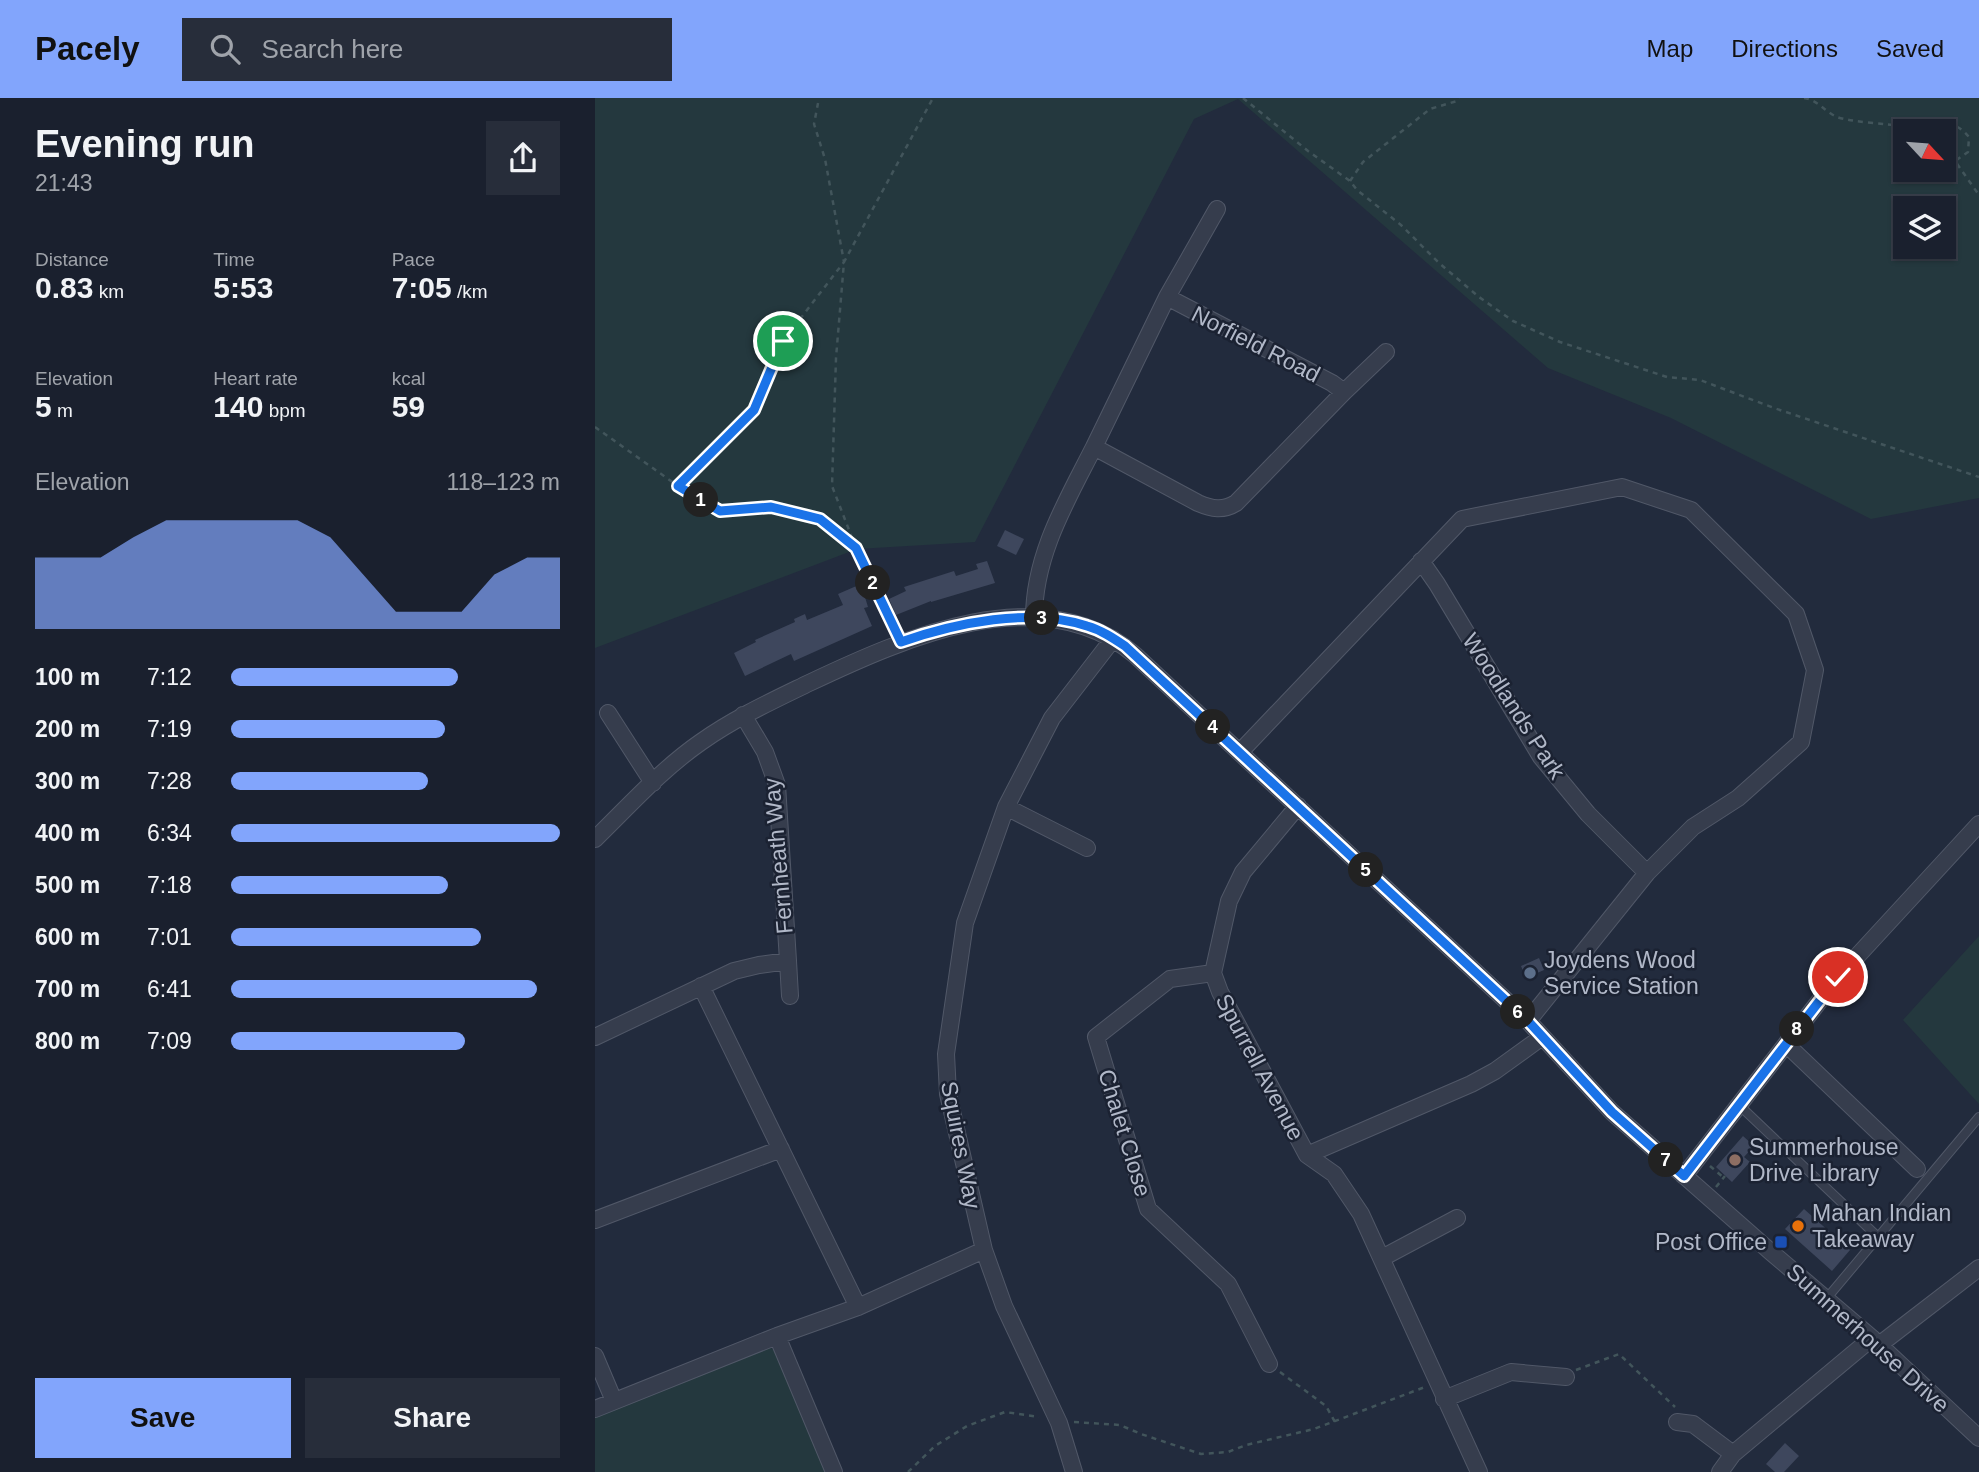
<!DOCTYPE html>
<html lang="en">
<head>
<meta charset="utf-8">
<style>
  body { margin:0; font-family:Arial,sans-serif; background:#272d3a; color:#f1f3f6; height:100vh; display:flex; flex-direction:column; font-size:26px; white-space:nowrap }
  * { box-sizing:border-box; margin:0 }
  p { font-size:23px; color:#9fa3aa }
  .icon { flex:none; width:38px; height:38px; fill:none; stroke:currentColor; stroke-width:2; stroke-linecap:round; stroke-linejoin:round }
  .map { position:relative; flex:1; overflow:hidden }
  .drawer { display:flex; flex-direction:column; background:#1a202e; width:595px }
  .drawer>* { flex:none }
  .needle { width:46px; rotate:116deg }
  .controls { position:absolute; left:1298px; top:21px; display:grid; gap:14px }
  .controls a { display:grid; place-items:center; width:63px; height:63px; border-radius:0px; background:#1a202e; box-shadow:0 2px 5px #0004,0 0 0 2px #383e4a; font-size:35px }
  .pin { position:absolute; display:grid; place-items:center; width:60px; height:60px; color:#fff; margin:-30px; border:4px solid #fff; border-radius:50%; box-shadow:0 2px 7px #0007 }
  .km { position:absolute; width:35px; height:35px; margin:-18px; border-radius:50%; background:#222; color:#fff; font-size:19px; line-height:35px; text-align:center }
  .round { display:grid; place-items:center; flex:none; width:74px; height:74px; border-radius:0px; background:#272d3a }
  .overview { display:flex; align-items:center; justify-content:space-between; height:119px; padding:0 35px }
  h1 { font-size:38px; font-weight:700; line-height:52px }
  .metrics { display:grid; grid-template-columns:repeat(3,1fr); gap:10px; height:119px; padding:7px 35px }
  .metrics div { display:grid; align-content:center }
  .metrics b { font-size:30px; font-weight:700 }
  .metrics small { font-size:19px; font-weight:400 }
  .metrics p { font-size:19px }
  .chart { height:196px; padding:14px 35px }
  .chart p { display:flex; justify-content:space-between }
  .chart svg { width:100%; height:126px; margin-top:7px; fill:#82a5fc; opacity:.7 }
  .primary-button { display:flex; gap:14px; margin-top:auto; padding:14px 35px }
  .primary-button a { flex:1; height:80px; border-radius:0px; background:#82a5fc; color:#111; font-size:28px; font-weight:700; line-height:80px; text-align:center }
  .primary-button a+a { background:#272d3a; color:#f1f3f6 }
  ul { padding:0 35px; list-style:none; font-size:23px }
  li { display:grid; grid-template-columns:112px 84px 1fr; align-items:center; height:52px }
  li i { height:18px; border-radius:9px; background:#82a5fc }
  header { display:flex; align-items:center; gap:42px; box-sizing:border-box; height:98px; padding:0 35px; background:#82a5fc; color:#111 }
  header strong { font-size:33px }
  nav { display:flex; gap:38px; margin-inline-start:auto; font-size:24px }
  .search { width:490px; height:63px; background:#272d3a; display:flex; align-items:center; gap:18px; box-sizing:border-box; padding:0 24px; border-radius:0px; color:#9fa3aa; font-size:26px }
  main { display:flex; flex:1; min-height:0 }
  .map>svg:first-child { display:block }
</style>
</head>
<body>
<header>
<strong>Pacely</strong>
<div class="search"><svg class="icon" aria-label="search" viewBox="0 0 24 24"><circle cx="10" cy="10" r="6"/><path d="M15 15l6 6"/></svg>Search here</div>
<nav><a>Map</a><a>Directions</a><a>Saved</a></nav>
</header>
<main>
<section class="drawer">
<div class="overview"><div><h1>Evening run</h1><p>21:43</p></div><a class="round"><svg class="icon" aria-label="share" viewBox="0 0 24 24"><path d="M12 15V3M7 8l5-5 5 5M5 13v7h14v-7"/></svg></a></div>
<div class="metrics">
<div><p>Distance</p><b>0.83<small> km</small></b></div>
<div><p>Time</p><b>5:53</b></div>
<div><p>Pace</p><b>7:05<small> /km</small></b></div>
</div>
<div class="metrics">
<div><p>Elevation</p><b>5<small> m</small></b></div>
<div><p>Heart rate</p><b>140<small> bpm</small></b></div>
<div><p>kcal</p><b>59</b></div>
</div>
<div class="chart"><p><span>Elevation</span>118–123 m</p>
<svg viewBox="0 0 160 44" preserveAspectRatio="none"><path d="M0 44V19L10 19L20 19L30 12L40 6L50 6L60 6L70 6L80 6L90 12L100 25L110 38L120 38L130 38L140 25L150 19L160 19V44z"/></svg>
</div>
<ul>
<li><b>100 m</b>7:12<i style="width:69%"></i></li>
<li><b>200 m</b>7:19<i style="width:65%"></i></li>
<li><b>300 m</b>7:28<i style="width:60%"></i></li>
<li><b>400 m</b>6:34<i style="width:100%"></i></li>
<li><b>500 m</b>7:18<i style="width:66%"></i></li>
<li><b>600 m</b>7:01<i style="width:76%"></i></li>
<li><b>700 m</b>6:41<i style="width:93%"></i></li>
<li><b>800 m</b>7:09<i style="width:71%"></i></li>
</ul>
<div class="primary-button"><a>Save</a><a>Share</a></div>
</section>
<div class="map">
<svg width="1384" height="1374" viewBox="0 0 1384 1374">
  <rect width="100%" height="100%" fill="#222b3d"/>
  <path fill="#24383e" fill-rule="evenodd" d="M0 0H1384V400L1276 421 1076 320 953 270 643 1 599 21 380 444 262 451 0 550ZM1311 33H1349V72H1311ZM1311 110H1349V149H1311Z
    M1384 838V1006L1308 922Z
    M176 1250 184 1256 233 1374H0V1319L16 1310 167 1251Z"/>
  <path fill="#3e475d" d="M410 432 429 441 421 457 402 448Z
    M392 463 400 485 336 504V503L301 517 294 501 311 493 309 489 359 473 361 478 383 471 381 466Z
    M266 486 273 509 269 510 277 528 199 563 196 556 150 578 139 555 161 544 160 542 200 524 199 521 210 516 212 522 248 507 243 496Z
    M944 860 949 872 931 880 926 868Z
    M1148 1038 1159 1048 1149 1059 1155 1064 1137 1084 1121 1069Z
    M1209 1111 1255 1152 1237 1173 1190 1131Z
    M1190 1345 1204 1358 1189 1374H1180L1171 1366Z"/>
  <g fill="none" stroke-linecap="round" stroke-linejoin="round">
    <g stroke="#515868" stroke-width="10">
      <path id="lane" d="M1144 1007 1283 1139
        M1232 1200 1384 1019"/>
    </g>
    <g stroke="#515868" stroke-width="18">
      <path id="street" d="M749 294 791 254
        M499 349 572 199 622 111
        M826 463 842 486 946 659 993 716 1052 775 933 923
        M439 520C439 457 471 404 499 349L603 405C617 411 628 413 641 405L749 294 737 285 572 199
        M13 615 58 685
        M645 654 867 421 1027 389 1096 412 1201 516 1220 572 1206 644 1143 700 1098 729 1052 775
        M703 708 648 774 634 803 618 875 625 894 712 1057 739 1076 766 1116 884 1374
        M411 709 492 750
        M0 741C34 708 67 671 106 644 140 620 177 603 214 585 309 540 447 478 540 557L933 923 1017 1014 1177 1155 1277 1240 1384 1340
        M193 863 195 898
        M618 875 575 881 501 939 553 1111 633 1186 674 1266
        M106 888 263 1209
        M0 939 139 873 164 867 193 863 182 687 170 654 148 617
        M1191 946 1322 1071
        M712 1057 876 986 900 973 947 939
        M1089 1078 1243 879 1384 726
        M0 1122 186 1051
        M787 1160 862 1120
        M182 1238 239 1374
        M1284 1247 1384 1170
        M0 1258 19 1303
        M849 1301 916 1274 971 1279
        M0 1311 182 1238 263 1209 389 1152
        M1082 1324 1098 1326 1138 1356
        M479 1374 464 1325 409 1208 389 1152 353 996 351 956 370 825 411 709 457 620 518 541
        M1125 1374 1138 1356 1277 1240"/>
    </g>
    <path stroke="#42555b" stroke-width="2.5" stroke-dasharray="5 5" stroke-linecap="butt" d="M648 0 713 53 755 83 762 92 806 127 844 165 884 199 918 223 965 244 1072 279 1105 282 1179 310 1384 379
      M1209 0C1223 2 1230 14 1242 19 1256 24 1292 26 1308 28 1336 30 1354 15 1374 39L1373 54 1360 63 1384 97
      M755 83 768 64 835 11 862 3 864 0
      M0 329 83 388 125 413 176 409 225 421 260 449
      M83 388 159 312 188 243 249 164 230 61 219 26 224 0
      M300 531 261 450 237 388 241 260 249 164 338 0
      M1115 1068 1129 1080
      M1121 1089 1130 1078
      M981 1272 1024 1256 1080 1309
      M685 1274 731 1308 740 1324
      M479 1324 525 1327 546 1336 606 1356 633 1354 651 1347 719 1331 830 1289
      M313 1374 340 1348 372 1328 410 1314 444 1319"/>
    <use href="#lane" stroke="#363d4d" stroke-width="8"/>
    <use href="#street" stroke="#363d4d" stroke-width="16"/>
  </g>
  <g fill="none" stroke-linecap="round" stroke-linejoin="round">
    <g stroke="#fff" stroke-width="14">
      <path id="route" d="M188 243 159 312 83 388 125 413 176 409 225 421 261 450 306 544C360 525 436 509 492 528 506 532 518 540 530 548L933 923 1017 1014 1089 1078 1243 879"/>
    </g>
    <use href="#route" stroke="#1a73e8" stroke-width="9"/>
  </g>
  <circle fill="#5c6f8a" stroke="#1b2232" stroke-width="2.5" cx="935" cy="875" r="7"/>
  <circle fill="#8d6e63" stroke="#1b2232" stroke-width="2.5" cx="1140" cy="1062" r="7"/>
  <circle fill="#e8710a" stroke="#1b2232" stroke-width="2.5" cx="1203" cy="1128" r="7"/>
  <rect fill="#1a4fb4" stroke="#1b2232" stroke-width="2.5" x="1179" y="1137" width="14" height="14" rx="3.5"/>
  <g text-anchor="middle" stroke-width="5" stroke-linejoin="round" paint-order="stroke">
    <g font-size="23" fill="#b1b8c8" stroke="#1b2232">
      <text transform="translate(661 246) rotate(27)" y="8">Norfield Road</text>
      <text transform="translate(919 608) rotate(57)" y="8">Woodlands Park</text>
      <text transform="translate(183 758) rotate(-95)" y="8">Fernheath Way</text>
      <text transform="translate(665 969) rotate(62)" y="8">Spurrell Avenue</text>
      <text transform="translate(530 1035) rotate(73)" y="8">Chalet Close</text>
      <text transform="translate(366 1047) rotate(79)" y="8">Squires Way</text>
      <text transform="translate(1273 1240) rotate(42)" y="8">Summerhouse Drive</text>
    </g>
    <g font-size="23" fill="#b1b8c8" stroke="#1b2232" text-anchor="start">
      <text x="949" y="870">Joydens Wood<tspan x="949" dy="26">Service Station</tspan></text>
      <text x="1154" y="1057">Summerhouse<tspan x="1154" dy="26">Drive Library</tspan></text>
      <text x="1217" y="1123">Mahan Indian<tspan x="1217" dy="26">Takeaway</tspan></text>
      <text x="1172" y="1152" text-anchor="end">Post Office</text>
    </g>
  </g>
</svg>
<div class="controls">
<a><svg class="needle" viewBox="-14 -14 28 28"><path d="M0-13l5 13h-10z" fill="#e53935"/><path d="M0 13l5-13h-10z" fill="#9fa3aa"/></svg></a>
<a><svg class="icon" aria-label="layers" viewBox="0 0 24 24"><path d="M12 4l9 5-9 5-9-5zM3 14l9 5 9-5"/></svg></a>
</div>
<div class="pin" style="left:188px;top:243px;background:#1e9e55"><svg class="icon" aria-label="arrive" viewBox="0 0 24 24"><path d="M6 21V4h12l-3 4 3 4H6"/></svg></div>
<div class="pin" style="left:1243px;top:879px;background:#d93025"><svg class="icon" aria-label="check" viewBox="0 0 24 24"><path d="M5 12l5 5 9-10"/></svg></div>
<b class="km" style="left:106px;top:402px">1</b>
<b class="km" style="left:278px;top:485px">2</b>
<b class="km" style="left:447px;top:520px">3</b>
<b class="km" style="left:618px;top:629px">4</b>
<b class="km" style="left:771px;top:772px">5</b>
<b class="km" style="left:923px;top:914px">6</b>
<b class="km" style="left:1071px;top:1062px">7</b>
<b class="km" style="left:1202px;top:931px">8</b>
</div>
</main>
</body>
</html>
